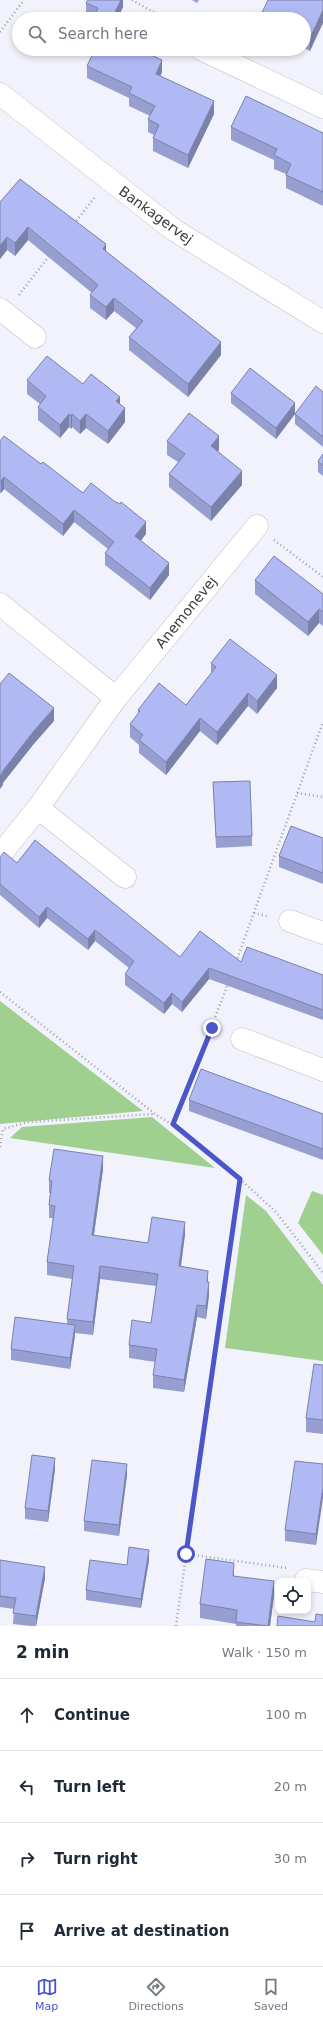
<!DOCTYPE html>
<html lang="en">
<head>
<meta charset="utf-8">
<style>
	:root { --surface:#fff; --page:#f6f6f7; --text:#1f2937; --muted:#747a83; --line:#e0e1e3; --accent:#4b56cb }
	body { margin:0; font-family:"DejaVu Sans",sans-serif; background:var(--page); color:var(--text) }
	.controls { position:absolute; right:12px; bottom:12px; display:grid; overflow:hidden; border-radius:8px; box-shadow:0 2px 6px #0003 }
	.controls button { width:36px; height:36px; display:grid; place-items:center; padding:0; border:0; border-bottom:1px solid var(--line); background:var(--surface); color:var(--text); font:20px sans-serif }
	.stop { position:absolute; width:12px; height:12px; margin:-9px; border:3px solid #4b56cb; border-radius:50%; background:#fff }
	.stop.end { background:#4b56cb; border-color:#fff; box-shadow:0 1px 4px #0008 }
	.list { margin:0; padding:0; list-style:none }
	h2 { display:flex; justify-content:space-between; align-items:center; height:52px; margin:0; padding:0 16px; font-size:17px }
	h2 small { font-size:13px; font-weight:400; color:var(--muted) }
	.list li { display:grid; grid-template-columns:26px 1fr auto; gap:12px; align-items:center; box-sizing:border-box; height:72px; padding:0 16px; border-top:1px solid var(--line) }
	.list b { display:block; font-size:15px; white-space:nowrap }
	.list em { font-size:13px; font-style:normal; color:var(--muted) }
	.icon { flex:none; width:22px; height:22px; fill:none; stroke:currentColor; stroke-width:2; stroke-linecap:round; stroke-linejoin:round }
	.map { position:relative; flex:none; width:323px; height:1626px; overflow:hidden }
	.search { position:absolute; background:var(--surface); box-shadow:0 2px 6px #0003; left:12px; right:12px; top:12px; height:44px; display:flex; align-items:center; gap:10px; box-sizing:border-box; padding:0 14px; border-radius:22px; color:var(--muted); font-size:15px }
	.sheet { height:340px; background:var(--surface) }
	nav { display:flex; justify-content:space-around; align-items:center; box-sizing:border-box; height:56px; border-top:1px solid var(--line); background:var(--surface); font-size:11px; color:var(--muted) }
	nav a { display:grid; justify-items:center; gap:2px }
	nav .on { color:var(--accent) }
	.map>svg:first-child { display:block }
	.green { fill:#9fd08f }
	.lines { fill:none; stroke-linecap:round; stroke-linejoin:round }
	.street-casing { stroke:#bfc1ca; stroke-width:23 }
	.secondary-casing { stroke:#bfc1ca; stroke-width:23 }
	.path { stroke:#a2a3a9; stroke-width:2.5; stroke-dasharray:1 3; stroke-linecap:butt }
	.street { stroke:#fff; stroke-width:22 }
	.secondary { stroke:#fff; stroke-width:22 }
	.wall { fill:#979fd1 }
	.shaded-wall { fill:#7b82aa }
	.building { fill:#b0b9f3; stroke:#7b82aa }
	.route { stroke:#4b56cb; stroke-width:5 }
	.labels { text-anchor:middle; stroke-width:3.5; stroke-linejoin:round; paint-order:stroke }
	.street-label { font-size:14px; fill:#3b3c40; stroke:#fff }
</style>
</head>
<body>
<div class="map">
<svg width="323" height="1626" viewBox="0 0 323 1626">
	<rect width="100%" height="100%" fill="#f1f2fb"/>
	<g class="green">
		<path d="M0,1001L143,1111L0,1124Z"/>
		<path d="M152,1117L215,1168L10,1138L22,1127Z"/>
		<path d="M312,1191L323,1195V1255L298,1223Z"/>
		<path d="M246,1195L266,1211L323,1285V1361L225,1348Z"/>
	</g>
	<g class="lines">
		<g class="street-casing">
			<g id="street">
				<path d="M201,49L323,107"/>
				<path d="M0,309L35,337"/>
				<path d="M0,604L116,698"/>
				<path d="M38,808L125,877"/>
				<path d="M4,850L38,808L116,698L257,526"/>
				<path d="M290,921L323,933"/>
				<path d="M242,1039L323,1070"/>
				<path d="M306,1580L323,1582"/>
			</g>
		</g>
		<g class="secondary-casing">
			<path id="secondary" d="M0,94L174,230L323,322"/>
		</g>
		<g class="path">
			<path d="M132,0L166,19"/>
			<path d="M0,32L24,0"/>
			<path d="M74,224L95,197"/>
			<path d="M19,295L49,256"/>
			<path d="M274,540L323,577"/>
			<path d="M297,793L323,797"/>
			<path d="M254,913L267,916"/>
			<path d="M236,962L323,722"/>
			<path d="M0,992L155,1114L173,1125L240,1179L276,1212L323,1273"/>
			<path d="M212,1028L221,1031"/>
			<path d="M173,1125L228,984"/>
			<path d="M0,1147L3,1129L28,1122L154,1114"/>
			<path d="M186,1554L287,1568"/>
			<path d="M176,1626L240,1179"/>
		</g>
		<use href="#street" class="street"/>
		<use href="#secondary" class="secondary"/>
	</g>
	<g class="wall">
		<path d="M123,0V7L93,18L86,15V3Z"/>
		<path d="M192,0H199L197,3Z"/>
		<path d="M323,0L310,51L304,48V19Z"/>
		<path d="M87,66L162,72L160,76L214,114L188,168L153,151V138L154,135L148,132V119L150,116L129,106V98L87,78Z"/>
		<path d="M231,127L323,133V206L286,188V174L274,169V160L231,140Z"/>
		<path d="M0,202L106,251L221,355L188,397L129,350V337L136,328L114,311L106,320L90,308V295L92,293L28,240L15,256L7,250L0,259Z"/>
		<path d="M27,380L83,384L120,404L125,422L108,444L86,428L80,434L72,427L71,429L69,427L60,438L38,420V407L40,404L27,394Z"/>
		<path d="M323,392V447L295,424V414L276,439L231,403V393L295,414Z"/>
		<path d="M0,441L41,464L83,493L146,534L140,541L169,575L150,600L105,565V553L108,549L74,522L63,536L4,489L1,493H0Z"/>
		<path d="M167,441L219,450L218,451L242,485L211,521L169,487V474L178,462L167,455Z"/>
		<path d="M323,454V476L318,472V461Z"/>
		<path d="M255,580L323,594V626L319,623L308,636L255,594Z"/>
		<path d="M211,663L277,688L257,714L248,706L217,745L200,731L166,775L139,753V745L130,737V724L138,714V710L186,705L211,674Z"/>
		<path d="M213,782L252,836V846L216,848Z"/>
		<path d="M323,838V884L279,867V856Z"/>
		<path d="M0,857L17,863L180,957L241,962L323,975V1020L209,979L182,1012L172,1004L164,1014L125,985V974L129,968L95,941L88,950L47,918L39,928L0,895Z"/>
		<path d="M189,1100L323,1114V1160L189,1111Z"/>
		<path d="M103,1169L94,1235L148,1243L185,1234L181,1267L208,1282L209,1295L206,1319L197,1317L184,1392L153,1388V1375L155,1362L129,1358V1345L151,1323L156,1286L100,1279L93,1335L75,1333L70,1369L11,1360V1349L67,1324V1319L72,1279L47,1275V1262L53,1218H49V1205L50,1193H49V1180Z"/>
		<path d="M323,1365V1434L306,1432V1418Z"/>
		<path d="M323,1464L316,1545L285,1541V1530Z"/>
		<path d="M55,1469L48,1522L25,1519V1508Z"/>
		<path d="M127,1475L119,1536L84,1531V1521Z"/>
		<path d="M0,1560L45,1578L36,1626H31L13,1624L14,1609L0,1607Z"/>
		<path d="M149,1560L141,1608L86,1600V1590L127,1565Z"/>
		<path d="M234,1576L274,1595L270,1626H236V1624L200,1618V1604Z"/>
	</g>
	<g class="shaded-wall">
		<path d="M121,0H123V7L118,19L115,12Z"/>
		<path d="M323,10V23L310,51V38Z"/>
		<path d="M162,60V72L156,86V74Z"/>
		<path d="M214,101V114L188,168V155Z"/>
		<path d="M28,227V240L15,256V243Z"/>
		<path d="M7,237V250L0,259V246Z"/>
		<path d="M106,244V257L103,249Z"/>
		<path d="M114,298V311L106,320V307Z"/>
		<path d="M221,342V355L188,397V384Z"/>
		<path d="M120,397V410L116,401Z"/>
		<path d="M295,403V414L276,439V428Z"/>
		<path d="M125,408V422L108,444V431Z"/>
		<path d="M69,414V427L60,438V425Z"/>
		<path d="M72,414V427L71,429V416Z"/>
		<path d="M86,414V428L80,434V421Z"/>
		<path d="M219,436V450L211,460V446Z"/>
		<path d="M242,471V485L211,521V507Z"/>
		<path d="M4,477V489L1,493V481Z"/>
		<path d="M74,510V522L63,536V524Z"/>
		<path d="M146,522V534L135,548V536Z"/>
		<path d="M169,563V575L150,600V588Z"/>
		<path d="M319,609V623L308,636V622Z"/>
		<path d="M277,675V688L257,714V701Z"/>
		<path d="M248,693V706L217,745V732Z"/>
		<path d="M54,708V721L33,745L3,783V785L0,789V776L2,772L33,732Z"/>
		<path d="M200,718V731L166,775V762Z"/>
		<path d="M47,907V918L39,928V917Z"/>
		<path d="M95,930V941L88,950V939Z"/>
		<path d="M209,968V979L182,1012V1002Z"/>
		<path d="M172,993V1004L164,1014V1003Z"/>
		<path d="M103,1156V1169L92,1248V1235Z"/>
		<path d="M185,1222V1234L179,1279V1266Z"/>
		<path d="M100,1266V1279L93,1335V1322Z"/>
		<path d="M208,1271V1283L207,1282Z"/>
		<path d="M209,1282V1295L206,1319V1306Z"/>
		<path d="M197,1305V1317L184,1392V1380Z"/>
		<path d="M75,1325V1336L70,1369V1358Z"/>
		<path d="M55,1458V1469L48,1522V1511Z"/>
		<path d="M127,1464V1475L119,1536V1525Z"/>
		<path d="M323,1487V1498L316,1545V1534Z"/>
		<path d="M149,1550V1560L141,1608V1599Z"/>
		<path d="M234,1563V1577L233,1576Z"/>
		<path d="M45,1567V1578L36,1626V1616Z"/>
		<path d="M274,1581V1595L270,1626H268Z"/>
	</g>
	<g class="building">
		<path d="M88,0H121L115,12L129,19H93L98,8L86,3Z"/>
		<path d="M268,0H323V10L310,38L304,35V19H259Z"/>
		<path d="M95,49H138L162,60L156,74L214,101L188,155L153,138L159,125L148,119L155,106L129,93L132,87L87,66Z"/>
		<path d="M246,96L323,133V192L286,175L291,164L274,155L277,149L231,127Z"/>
		<path d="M20,179L106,244L103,249L221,342L188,384L129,337L143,321L114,298L106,307L90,295L98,285L28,227L15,243L7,237L0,246V202Z"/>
		<path d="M47,356L83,384L91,374L120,397L116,401L125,408L108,431L86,414L80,421L72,414L71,416L69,414L60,425L38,407L46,396L27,380Z"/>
		<path d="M250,368L295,403L276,428L231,393Z"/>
		<path d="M316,386L323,392V437L295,414Z"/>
		<path d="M189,413L219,436L211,446L242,471L211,507L169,474L185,454L167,441Z"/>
		<path d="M4,436L41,464L43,462L83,493L91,483L114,501L120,504L121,502L146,522L135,536L169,563L150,588L105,553L114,542L74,510L63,524L4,477L1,481H0V441Z"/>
		<path d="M323,454V466L318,461Z"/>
		<path d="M274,556L323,594V612L319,609L308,622L255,580Z"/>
		<path d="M230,639L277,675L257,701L248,693L217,732L200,718L166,762L139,740L143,735L130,724L140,711L138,710L159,683L186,705L216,667L211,663Z"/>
		<path d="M9,673L54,708L33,732L2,772H3L0,776V684Z"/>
		<path d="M250,781L252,836L216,837L213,782Z"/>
		<path d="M291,826L323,838V873L279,856Z"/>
		<path d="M35,840L180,957L200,931L241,962L247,947L323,975V1010L209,968L182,1002L172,993L164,1003L125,974L134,961L95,930L88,939L47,907L39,917L0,884V857L4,852L17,863Z"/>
		<path d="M201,1069L323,1114V1149L189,1100Z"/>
		<path d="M54,1149L103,1156L92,1235L148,1243L152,1217L185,1222L179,1266L208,1271L207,1282H209L206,1306L197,1305L184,1380L153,1375L157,1349L129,1345L132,1320L151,1323L158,1274L100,1266L93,1322L67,1319L74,1266L47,1262L55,1206L49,1205L52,1181L49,1180Z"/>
		<path d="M15,1317L75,1325L70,1358L11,1349Z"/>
		<path d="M314,1364L323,1365V1420L306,1418Z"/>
		<path d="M32,1455L55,1458L48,1511L25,1508Z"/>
		<path d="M92,1460L127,1464L119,1525L84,1521Z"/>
		<path d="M295,1461L323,1464V1487L316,1534L285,1530Z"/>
		<path d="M129,1547L149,1550L141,1599L86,1590L90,1560L127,1565Z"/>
		<path d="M206,1559L234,1563L233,1576L274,1581L268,1626L236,1622L237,1610L200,1604Z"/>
		<path d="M0,1560L45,1567L36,1616L13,1613L16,1598L0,1596Z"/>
		<path d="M316,1614L323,1615V1626H277L278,1616L315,1622Z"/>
	</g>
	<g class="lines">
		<path class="route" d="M186,1554L240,1179L173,1124L212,1028"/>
	</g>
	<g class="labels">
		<g class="street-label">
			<text transform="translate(156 215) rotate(36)" y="5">Bankagervej</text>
			<text transform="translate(186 612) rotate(-51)" y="5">Anemonevej</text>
		</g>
	</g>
</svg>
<div class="controls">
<button><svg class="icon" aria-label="locate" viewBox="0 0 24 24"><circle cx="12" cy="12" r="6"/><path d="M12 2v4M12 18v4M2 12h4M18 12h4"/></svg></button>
</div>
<div class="stop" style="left:186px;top:1554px"></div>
<div class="stop end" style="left:212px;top:1028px"></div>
<div class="search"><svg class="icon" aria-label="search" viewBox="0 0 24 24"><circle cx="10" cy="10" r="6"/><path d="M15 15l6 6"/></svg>Search here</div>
</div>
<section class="sheet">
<h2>2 min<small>Walk · 150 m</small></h2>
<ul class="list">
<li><svg class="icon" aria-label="ahead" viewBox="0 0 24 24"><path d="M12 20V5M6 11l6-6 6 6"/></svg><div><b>Continue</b></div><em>100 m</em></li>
<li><svg class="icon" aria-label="left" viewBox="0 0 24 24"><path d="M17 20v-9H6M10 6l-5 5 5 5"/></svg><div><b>Turn left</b></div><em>20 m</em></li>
<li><svg class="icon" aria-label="right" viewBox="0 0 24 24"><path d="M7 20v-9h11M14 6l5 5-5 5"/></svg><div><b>Turn right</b></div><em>30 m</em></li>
<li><svg class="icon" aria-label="arrive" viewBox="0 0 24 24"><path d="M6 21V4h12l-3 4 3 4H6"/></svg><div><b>Arrive at destination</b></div></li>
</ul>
</section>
<nav>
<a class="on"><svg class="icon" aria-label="map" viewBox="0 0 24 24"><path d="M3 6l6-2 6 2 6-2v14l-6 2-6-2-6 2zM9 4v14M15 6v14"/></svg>Map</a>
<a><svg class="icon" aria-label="directions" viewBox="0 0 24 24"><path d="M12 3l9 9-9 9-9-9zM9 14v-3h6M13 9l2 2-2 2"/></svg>Directions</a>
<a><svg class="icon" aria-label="saved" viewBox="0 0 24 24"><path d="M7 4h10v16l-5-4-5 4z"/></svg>Saved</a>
</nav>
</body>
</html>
